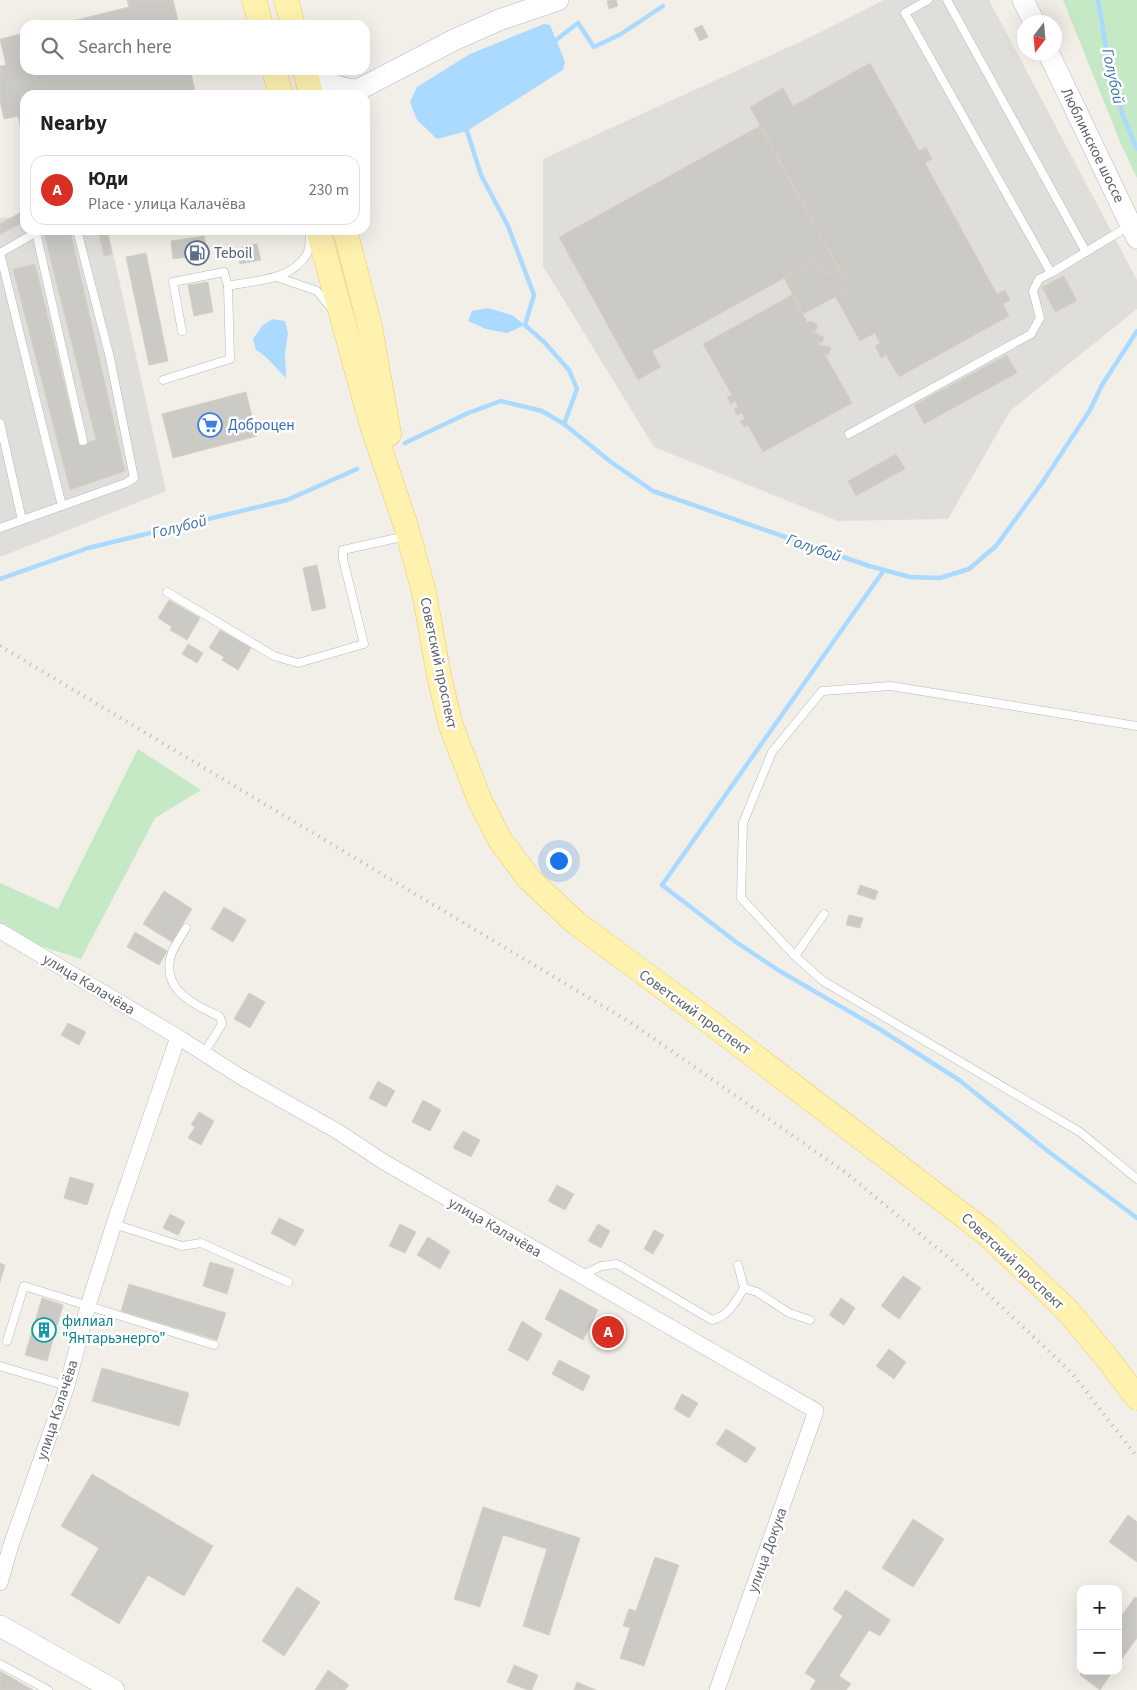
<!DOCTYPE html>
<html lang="en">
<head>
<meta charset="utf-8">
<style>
	:root { --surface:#fff; --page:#f6f6f6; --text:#202124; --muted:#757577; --line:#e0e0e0; --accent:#d93025 }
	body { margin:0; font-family:"Source Sans 3",sans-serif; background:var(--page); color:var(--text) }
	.controls { position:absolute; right:15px; bottom:15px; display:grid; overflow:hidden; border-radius:10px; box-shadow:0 5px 20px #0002 }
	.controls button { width:45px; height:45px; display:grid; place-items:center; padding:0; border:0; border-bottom:1px solid var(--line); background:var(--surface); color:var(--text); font:25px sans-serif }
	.compass { position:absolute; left:1017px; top:15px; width:45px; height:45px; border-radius:50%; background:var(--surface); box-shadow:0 5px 20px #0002; rotate:196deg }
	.you { position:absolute; left:558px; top:860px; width:18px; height:18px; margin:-12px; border:4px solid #fff; border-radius:50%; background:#1a73e8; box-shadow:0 0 0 8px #1a73e833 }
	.badge { display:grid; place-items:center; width:32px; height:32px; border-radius:50%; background:var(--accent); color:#fff; font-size:16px; font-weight:700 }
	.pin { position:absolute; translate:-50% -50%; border:2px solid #fff; box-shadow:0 1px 5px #0006 }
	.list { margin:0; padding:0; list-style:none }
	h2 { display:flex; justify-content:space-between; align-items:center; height:65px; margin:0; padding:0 20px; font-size:21px }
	h2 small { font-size:16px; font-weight:400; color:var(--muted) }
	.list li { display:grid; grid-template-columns:32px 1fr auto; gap:15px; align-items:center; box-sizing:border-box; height:70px; margin:0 10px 10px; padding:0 10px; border:1px solid var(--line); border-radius:15px }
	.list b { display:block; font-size:19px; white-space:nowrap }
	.list p { margin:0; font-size:16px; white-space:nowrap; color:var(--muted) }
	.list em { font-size:16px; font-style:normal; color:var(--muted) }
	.icon { flex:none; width:28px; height:28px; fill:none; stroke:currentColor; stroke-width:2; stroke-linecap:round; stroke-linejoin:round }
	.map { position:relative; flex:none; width:1137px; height:1690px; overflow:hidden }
	.search { position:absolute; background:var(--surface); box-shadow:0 5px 20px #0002; left:20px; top:20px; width:350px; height:55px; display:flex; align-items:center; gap:12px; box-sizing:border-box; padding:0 18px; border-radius:15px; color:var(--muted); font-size:19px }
	.panel { position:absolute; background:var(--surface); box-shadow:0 5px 20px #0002; left:20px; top:90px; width:350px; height:145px; border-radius:15px }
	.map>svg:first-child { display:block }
	.industrial { fill:#e0deda }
	.green { fill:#c5e8c5 }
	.water { fill:#aadaff }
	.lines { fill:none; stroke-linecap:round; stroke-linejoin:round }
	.stream { stroke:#aadaff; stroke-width:4.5 }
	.building { fill:#cccac5; stroke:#d6d1c6 }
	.lane-casing { stroke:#b5b8bc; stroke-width:9 }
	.street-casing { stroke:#b5b8bc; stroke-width:16 }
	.secondary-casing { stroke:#b6babf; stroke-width:22 }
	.primary-casing { stroke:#f2c960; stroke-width:25 }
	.lane { stroke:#fff; stroke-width:8 }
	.street { stroke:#fff; stroke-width:15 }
	.secondary { stroke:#fff; stroke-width:21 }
	.primary { stroke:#fff2af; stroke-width:24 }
	.rail { stroke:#b6b7b8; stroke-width:4; stroke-dasharray:1 6; stroke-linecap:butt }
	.labels { text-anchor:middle; stroke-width:5; stroke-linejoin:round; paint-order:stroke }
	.street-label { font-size:15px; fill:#5f6368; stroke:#fff }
	.service-label { font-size:15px; fill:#4e5e75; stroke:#fff; text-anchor:start }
	.shop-label { font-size:15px; fill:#366cbe; stroke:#fff; text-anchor:start }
	.culture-label { font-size:15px; fill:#0d838f; stroke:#fff; text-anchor:start }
	.water-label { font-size:16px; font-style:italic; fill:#4174aa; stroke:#fff }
</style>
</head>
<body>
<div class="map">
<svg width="1137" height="1690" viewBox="0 0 1137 1690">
	<rect width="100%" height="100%" fill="#f1efe8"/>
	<g class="industrial">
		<path d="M884,0H989L1137,280V309L1010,411L948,519L838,521L654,447L543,266V159L815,35Z"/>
		<path d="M25,216V230H108L166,491L0,557V218Z"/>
	</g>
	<g class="green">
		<path d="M1063,0H1137V178L1121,144Z"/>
		<path d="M138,749L201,790L155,818L81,959L0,933V883L58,909Z"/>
	</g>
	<g class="water">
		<path d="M544,24L550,25L565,62L563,70L467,131L437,139L417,120L410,102L417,87L470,54Z"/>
		<path d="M488,308L512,315L525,325L507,333L486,329L468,321L472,311Z"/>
		<path d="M272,319L285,321L288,333L285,353L286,378C276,368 268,357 256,350L253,339L262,326Z"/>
	</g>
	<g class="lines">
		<g class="stream">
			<path d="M1098,0L1107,54L1122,113L1137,149"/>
			<path d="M556,40L578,23L594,47L621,34L663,6"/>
			<path d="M467,131L481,175L508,226L534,295L525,325L545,343L569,370L577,389L564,424"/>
			<path d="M405,443L468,413L501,401L542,411L564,424L611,462L653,491L869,566L910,577L940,578L969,569L996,546L1042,483L1090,410L1102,385L1137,331"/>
			<path d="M884,570L662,885L736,942L778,970L881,1030L959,1080L1049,1152L1137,1218"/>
			<path d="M0,579L88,548L287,500L357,469"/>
		</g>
	</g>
	<g class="building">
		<path d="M127,0H173L179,25H56L129,7Z"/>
		<path d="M611,0H616L618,6L609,9L607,1Z"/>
		<path d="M702,25L708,37L700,41L694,29Z"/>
		<path d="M25,33V70H190L196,95H25V145L18,116L4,119L0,101V66L6,65L0,39Z"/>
		<path d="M870,63L919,151L926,147L932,159L925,163L997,294L1005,290L1010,300L1003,304L1009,316L899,377L886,355L881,358L875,346L880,343L875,333L860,341L835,296L850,289L750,107L783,88L793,106Z"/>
		<path d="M760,126L839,269L826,276L817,260L652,351L661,367L638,380L559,237Z"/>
		<path d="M25,210V221L0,235V224Z"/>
		<path d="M51,230H70L125,471L70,490L13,269L35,264L79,445L96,440L44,233Z"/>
		<path d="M98,230H107L112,254L104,256Z"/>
		<path d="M204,236L207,254L173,259L171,241Z"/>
		<path d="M257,244L261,260L240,264L237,249Z"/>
		<path d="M146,253L168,361L149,365L126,257Z"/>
		<path d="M817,260L826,276L839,269L850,289L803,314L784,278Z"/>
		<path d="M1064,276L1077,301L1055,312L1042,287Z"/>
		<path d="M208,282L213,312L194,316L188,285Z"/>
		<path d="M792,295L807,322L810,321L818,325L815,332L811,329L814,334L816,333L824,337L822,343L818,341L820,346L823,345L831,348L828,355L824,353L852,403L763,452L748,425L744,427L740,421L745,419L742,413L737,415L734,409L738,407L735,401L731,404L727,397L732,395L703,344Z"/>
		<path d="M1007,355L1017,373L924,424L914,405Z"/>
		<path d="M246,392L257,436L173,458L162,414Z"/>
		<path d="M896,454L905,469L856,496L848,481Z"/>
		<path d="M317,565L326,608L312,611L303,568Z"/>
		<path d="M169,600L200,618L187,640L170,630L172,627L158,618Z"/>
		<path d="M220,630L251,648L238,670L222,660L224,657L209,648Z"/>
		<path d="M188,644L203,653L197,663L182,654Z"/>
		<path d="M860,885L878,891L875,900L857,894Z"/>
		<path d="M164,891L192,909L172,942L143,924Z"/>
		<path d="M224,907L246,920L233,942L211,929Z"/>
		<path d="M849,915L863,918L860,928L846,925Z"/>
		<path d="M135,932L167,951L159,965L127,947Z"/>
		<path d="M249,993L265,1002L250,1028L234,1019Z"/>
		<path d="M68,1023L86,1032L79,1045L61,1035Z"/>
		<path d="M378,1081L395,1091L386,1107L369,1098Z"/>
		<path d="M423,1100L441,1110L430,1131L412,1122Z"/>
		<path d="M199,1112L214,1121L201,1145L188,1138L195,1127L191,1125Z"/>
		<path d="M463,1131L480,1140L471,1157L453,1148Z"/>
		<path d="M70,1177L94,1184L87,1205L64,1198Z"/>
		<path d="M557,1185L574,1194L565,1210L548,1201Z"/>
		<path d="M170,1214L185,1222L178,1235L163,1228Z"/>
		<path d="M279,1218L304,1230L295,1246L271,1233Z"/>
		<path d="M400,1224L416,1232L405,1253L389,1246Z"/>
		<path d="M598,1224L610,1231L601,1248L588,1241Z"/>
		<path d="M654,1230L664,1235L653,1254L644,1249Z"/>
		<path d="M428,1237L450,1251L440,1269L417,1255Z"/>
		<path d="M210,1262L234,1269L227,1294L203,1286Z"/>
		<path d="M0,1263L5,1265L0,1283Z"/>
		<path d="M903,1276L921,1288L899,1319L881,1306Z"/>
		<path d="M129,1284L226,1313L217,1340L121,1311Z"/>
		<path d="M560,1289L598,1310L583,1340L545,1319Z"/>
		<path d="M42,1298L63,1305L47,1361L25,1355Z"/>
		<path d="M841,1298L855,1308L844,1325L829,1315Z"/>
		<path d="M608,1320L618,1325L607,1345L598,1339Z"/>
		<path d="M522,1321L542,1334L528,1361L508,1350Z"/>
		<path d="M889,1349L906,1362L894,1379L876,1366Z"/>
		<path d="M559,1360L590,1376L583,1391L552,1374Z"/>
		<path d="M102,1368L189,1393L179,1426L92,1401Z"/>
		<path d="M682,1394L698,1403L689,1418L674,1409Z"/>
		<path d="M726,1429L756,1448L746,1463L716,1444Z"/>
		<path d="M92,1474L213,1546L184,1596L148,1575L119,1624L71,1595L99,1548L61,1526Z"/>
		<path d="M483,1507L580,1538L549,1635L523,1626L547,1549L503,1535L480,1607L454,1599Z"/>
		<path d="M1128,1515L1137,1522V1562L1109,1542Z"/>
		<path d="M913,1519L944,1539L913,1587L882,1568Z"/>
		<path d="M655,1557L679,1565L644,1666L620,1658L630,1628L623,1626L629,1609L636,1611Z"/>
		<path d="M297,1587L320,1602L284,1656L262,1641Z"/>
		<path d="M846,1590L890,1620L880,1636L869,1630L839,1676L851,1684L846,1690H810L816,1680L805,1673L843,1616L833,1609Z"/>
		<path d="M1135,1597L1137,1598V1638L1118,1664V1621Z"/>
		<path d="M514,1665L538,1675L532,1690H528L507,1682Z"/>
		<path d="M328,1670L349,1685L345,1690H315Z"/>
		<path d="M0,1671L33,1690H0Z"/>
		<path d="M1082,1671H1113L1100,1690L1080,1675Z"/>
		<path d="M577,1682L596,1690H574Z"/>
	</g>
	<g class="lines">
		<g class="lane-casing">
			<g id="lane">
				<path d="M928,0L905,13L1051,273L1129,226"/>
				<path d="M947,0L1086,252"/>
				<path d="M36,232L83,441"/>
				<path d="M0,253L62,506"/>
				<path d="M0,253L40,230"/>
				<path d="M277,277L317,291L332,309"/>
				<path d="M182,331L173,282L224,272L228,286C255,280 291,281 307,254C310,249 310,240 310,234"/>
				<path d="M163,380L230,359L228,286"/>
				<path d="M0,423L22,520"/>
				<path d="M849,434L1031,334L1040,318L1033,291L1039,279L1051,273"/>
				<path d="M0,528L126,483L134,478L110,358L77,230"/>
				<path d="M167,592L274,656L298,663L364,644L343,559V550L406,536"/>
				<path d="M1137,726L891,686L822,691L772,752L743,823L741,898L795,956L823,981L1080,1132L1137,1179"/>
				<path d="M186,928C181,936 176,944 172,952C159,990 193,1003 220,1017L222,1024L204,1053"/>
				<path d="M795,956L824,914"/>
				<path d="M114,1224L182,1246L201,1243L288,1282"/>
				<path d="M581,1276L601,1266L617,1264L712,1320C729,1316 735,1302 744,1288L738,1265"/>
				<path d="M744,1288L757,1292L789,1313L810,1320"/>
				<path d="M7,1341L24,1286L214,1345"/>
				<path d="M0,1366L67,1386"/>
				<path d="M0,1664L48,1690"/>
			</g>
		</g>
		<g class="street-casing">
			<g id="street">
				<path d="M0,931L178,1037L241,1077L337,1131L384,1162L816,1411L717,1690"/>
				<path d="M0,1583L11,1545L67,1386L88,1306L114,1224L178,1037"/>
			</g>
		</g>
		<g class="secondary-casing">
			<g id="secondary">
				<path d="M1023,0L1034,22"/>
				<path d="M1048,52L1137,238"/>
				<path d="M310,70C324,82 337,88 355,90"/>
				<path d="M348,95L454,40L499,20L558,0"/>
				<path d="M0,1626L114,1690"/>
			</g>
		</g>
		<g class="primary-casing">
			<g id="primary">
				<path d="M254,0L261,25"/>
				<path d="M286,0L293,25"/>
				<path d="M274,70L281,95"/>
				<path d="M305,70L311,95"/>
				<path d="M318,230L371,422L406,526L424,592L439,676L451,726L480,801L500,840L529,879L576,923L702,1016L986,1233L1066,1309L1107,1358L1137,1398"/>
				<path d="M345,230L370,327L389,434"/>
			</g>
		</g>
		<use href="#lane" class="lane"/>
		<use href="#street" class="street"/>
		<use href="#secondary" class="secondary"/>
		<use href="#primary" class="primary"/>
		<path class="rail" d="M0,646L633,1024L845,1172L955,1263L1072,1373L1137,1457"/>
	</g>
	<defs>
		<g id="fuel-ring" transform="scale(1.25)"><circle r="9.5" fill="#fff" stroke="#5c6f8a" stroke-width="1.5"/><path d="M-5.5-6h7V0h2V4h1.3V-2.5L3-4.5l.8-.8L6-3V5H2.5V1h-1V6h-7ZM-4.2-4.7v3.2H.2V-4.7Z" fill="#5c6f8a"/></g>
		<g id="supermarket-ring" transform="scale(1.25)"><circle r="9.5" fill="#fff" stroke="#3f7fe0" stroke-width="1.5"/><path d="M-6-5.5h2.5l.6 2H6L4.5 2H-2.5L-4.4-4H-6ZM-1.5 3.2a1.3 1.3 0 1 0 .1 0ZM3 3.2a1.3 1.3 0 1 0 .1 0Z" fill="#3f7fe0"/></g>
		<g id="building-ring" transform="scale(1.25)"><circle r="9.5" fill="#fff" stroke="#0f9aa8" stroke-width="1.5"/><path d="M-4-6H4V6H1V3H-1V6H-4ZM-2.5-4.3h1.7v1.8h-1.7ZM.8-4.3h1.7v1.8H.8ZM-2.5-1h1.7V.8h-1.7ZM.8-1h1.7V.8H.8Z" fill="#0f9aa8"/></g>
	</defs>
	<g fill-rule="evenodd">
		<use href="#fuel-ring" x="197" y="253"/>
		<use href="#supermarket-ring" x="210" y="425"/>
		<use href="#building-ring" x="44" y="1330"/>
	</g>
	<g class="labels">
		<g class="street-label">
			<text transform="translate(1093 145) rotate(64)" y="5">Люблинское шоссе</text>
			<text transform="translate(439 663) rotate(78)" y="5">Советский проспект</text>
			<text transform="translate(89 984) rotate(31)" y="5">улица Калачёва</text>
			<text transform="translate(695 1012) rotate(36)" y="5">Советский проспект</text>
			<text transform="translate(495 1227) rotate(30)" y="5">улица Калачёва</text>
			<text transform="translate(1013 1261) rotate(43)" y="5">Советский проспект</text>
			<text transform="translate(57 1410) rotate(-72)" y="5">улица Калачёва</text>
			<text transform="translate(767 1550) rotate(-70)" y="5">улица Докука</text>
		</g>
		<g class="service-label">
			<text x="214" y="258">Teboil</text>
		</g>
		<g class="shop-label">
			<text x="228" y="430">Доброцен</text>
		</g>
		<g class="culture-label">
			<text x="62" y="1326">филиал<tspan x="62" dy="17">"Янтарьэнерго"</tspan></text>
		</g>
		<g class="water-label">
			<text transform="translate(1114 76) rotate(78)" y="6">Голубой</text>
			<text transform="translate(179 526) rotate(-14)" y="6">Голубой</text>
			<text transform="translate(814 547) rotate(19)" y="6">Голубой</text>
		</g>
	</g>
</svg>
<div class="controls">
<button>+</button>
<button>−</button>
</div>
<svg class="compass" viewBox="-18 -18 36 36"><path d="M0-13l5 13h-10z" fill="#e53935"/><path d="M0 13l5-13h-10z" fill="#757577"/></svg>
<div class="you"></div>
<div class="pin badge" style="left:608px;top:1332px">A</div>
<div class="search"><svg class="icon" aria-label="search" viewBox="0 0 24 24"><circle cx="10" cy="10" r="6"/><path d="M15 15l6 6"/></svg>Search here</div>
<section class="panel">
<h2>Nearby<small></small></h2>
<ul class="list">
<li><span class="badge">A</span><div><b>Юди</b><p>Place · улица Калачёва</p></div><em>230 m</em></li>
</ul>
</section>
</div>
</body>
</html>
